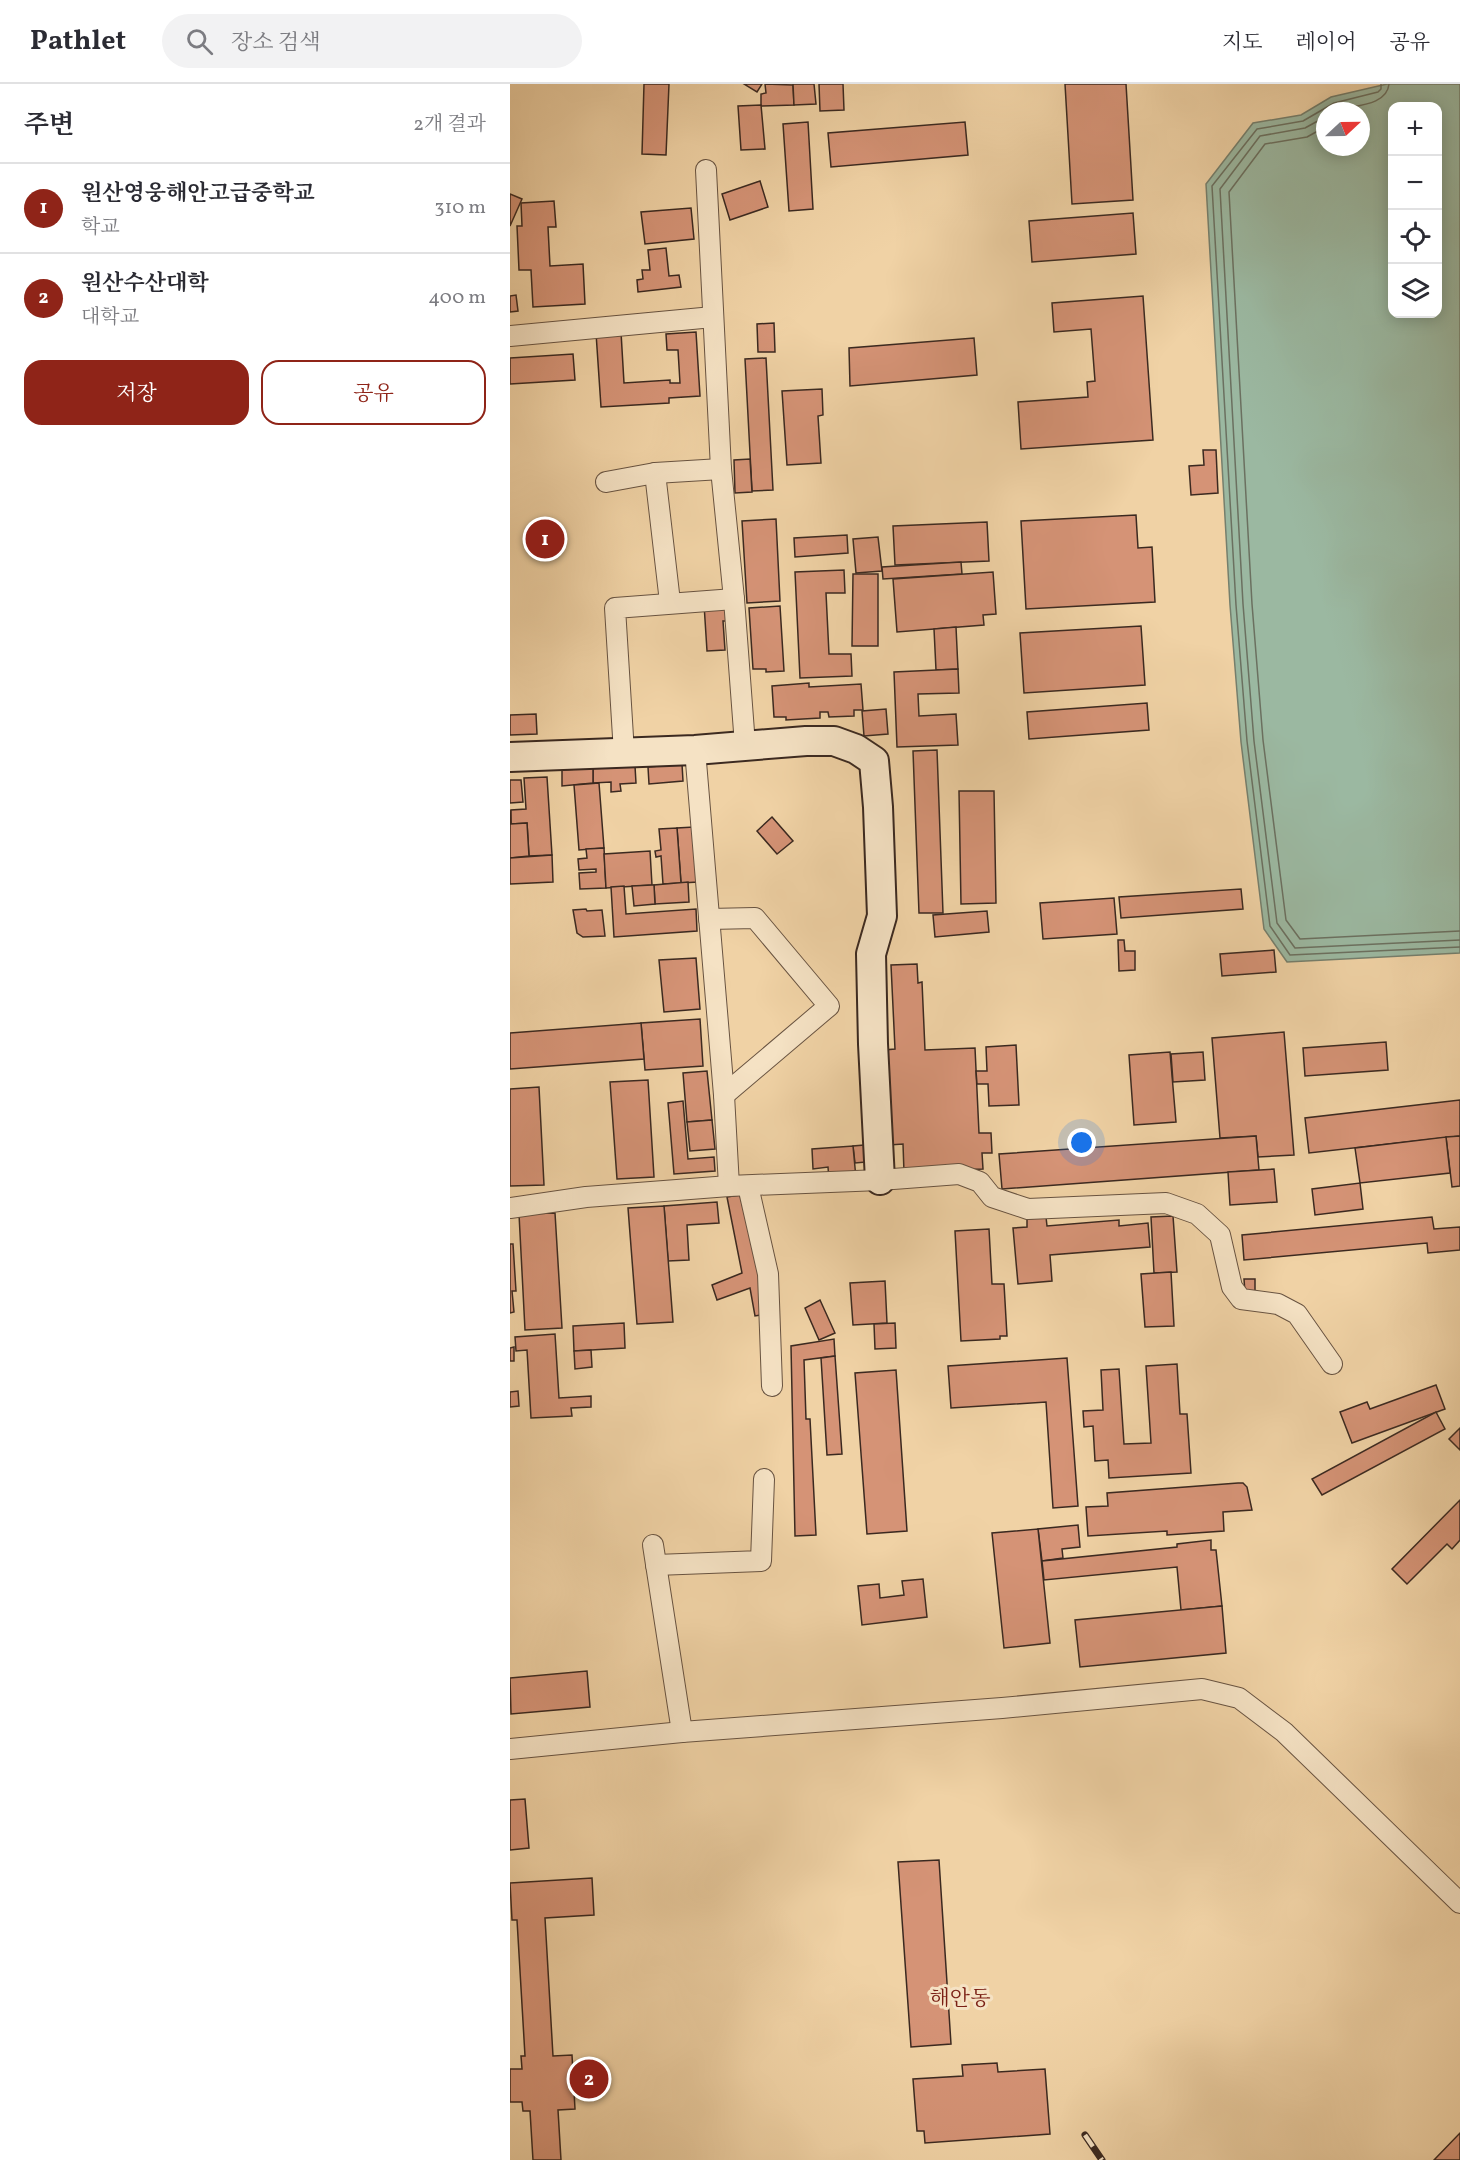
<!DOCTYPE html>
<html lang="ko">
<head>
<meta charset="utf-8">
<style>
	:root { --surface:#fff; --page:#f2f2f3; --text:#2b2b33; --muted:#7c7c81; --line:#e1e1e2; --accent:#8f2418 }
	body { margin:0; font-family:Vollkorn,"Noto Serif KR",serif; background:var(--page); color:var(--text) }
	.controls { position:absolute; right:18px; top:18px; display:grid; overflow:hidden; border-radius:12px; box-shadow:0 3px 15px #0003 }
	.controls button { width:54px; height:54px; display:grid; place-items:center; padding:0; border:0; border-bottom:2px solid var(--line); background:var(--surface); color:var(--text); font:30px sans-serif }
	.compass { position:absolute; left:806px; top:18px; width:54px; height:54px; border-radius:50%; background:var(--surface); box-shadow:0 3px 15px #0003; rotate:68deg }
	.you { position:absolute; left:572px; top:1059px; width:21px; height:21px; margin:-15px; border:4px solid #fff; border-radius:50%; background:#1a73e8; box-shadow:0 0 0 9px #1a73e833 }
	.badge { display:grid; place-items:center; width:39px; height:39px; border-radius:50%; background:var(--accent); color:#fff; font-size:20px; font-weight:700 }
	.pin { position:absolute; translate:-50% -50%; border:3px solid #fff; box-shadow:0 2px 6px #0006 }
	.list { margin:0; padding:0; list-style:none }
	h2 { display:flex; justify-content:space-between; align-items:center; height:78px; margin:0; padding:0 24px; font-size:26px }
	h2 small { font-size:20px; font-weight:400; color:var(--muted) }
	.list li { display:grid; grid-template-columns:39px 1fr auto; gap:18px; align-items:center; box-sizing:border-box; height:90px; padding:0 24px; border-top:2px solid var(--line) }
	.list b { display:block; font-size:22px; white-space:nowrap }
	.list p { margin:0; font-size:20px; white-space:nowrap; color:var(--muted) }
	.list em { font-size:20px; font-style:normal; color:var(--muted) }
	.actions { display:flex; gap:12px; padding:18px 24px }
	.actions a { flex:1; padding:14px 0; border:2px solid var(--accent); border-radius:18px; text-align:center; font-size:21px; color:var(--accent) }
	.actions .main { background:var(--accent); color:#fff }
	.icon { flex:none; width:33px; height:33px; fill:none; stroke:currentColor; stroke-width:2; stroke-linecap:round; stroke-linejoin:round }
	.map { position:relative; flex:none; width:950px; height:2076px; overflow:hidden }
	header { display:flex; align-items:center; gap:36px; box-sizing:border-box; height:84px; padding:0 30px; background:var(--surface); border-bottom:2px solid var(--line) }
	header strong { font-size:28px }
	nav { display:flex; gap:33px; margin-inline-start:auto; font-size:21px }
	.search { width:420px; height:54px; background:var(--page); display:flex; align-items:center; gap:15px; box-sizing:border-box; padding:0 21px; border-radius:33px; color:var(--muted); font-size:22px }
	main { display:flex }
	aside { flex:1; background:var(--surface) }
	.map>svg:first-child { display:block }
	.water { fill:#9bb8a1; stroke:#757f6d; stroke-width:1.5; fill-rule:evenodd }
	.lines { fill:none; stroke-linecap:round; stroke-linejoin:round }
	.shore { stroke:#6b7060; stroke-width:1.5 }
	.building { fill:#d59376; stroke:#3b2920; stroke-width:1.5 }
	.street-casing { stroke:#685341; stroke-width:22 }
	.secondary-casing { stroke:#3b2920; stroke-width:32 }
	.street { stroke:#f5e2c4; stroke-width:20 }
	.secondary { stroke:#f5e2c4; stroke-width:28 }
	.rail-casing { stroke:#3b2920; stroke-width:7 }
	.rail { stroke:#f5e2c4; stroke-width:4.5; stroke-dasharray:14; stroke-linecap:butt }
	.labels { text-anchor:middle; stroke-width:6; stroke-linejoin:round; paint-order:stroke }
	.quarter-label { font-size:21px; fill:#7a1f14; stroke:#f5e2c4 }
</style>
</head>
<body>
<header>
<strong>Pathlet</strong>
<div class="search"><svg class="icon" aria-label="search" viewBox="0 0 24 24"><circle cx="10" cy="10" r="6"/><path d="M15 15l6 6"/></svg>장소 검색</div>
<nav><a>지도</a><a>레이어</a><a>공유</a></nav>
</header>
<main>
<aside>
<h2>주변<small>2개 결과</small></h2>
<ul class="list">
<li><span class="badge">1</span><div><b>원산영웅해안고급중학교</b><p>학교</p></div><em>310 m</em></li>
<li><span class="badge">2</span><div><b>원산수산대학</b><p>대학교</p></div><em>400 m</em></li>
</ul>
<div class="actions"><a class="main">저장</a><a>공유</a></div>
</aside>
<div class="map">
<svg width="950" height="2076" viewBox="0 0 950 2076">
	<rect width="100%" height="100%" fill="#f0d2a5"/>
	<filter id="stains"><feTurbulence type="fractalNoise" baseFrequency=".00333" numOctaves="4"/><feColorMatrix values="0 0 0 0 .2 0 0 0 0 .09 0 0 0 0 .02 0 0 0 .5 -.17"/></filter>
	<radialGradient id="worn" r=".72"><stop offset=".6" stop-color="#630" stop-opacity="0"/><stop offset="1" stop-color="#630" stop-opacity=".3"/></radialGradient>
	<path class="water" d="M877,0H950V869L777,878L754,845L731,658L720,521L696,100L743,39L791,31L821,13ZM882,22H928V230H882ZM815,27H851V63H815Z"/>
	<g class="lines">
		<g class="shore">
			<path d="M871,0V5L868,8L824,19L793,37L747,45L702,102L726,521L737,657L760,842L780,871L950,863"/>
			<path d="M824,27C841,21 877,23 879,0"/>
			<path d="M815,33L795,44L750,52L710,105L733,520L744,657L767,839L785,864L950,856"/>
			<path d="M815,43L797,53L755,60L719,108L742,520L753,656L776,836L790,855L950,847"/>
		</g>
	</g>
	<g class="building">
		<path d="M134,0H159L156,71L132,70Z"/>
		<path d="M234,0H252L247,8Z"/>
		<path d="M255,0L283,1L284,21L251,22V10L256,9Z"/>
		<path d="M283,0H304L306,20L284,21Z"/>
		<path d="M309,0H333L334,26L310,27Z"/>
		<path d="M555,0H616L623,116L562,120Z"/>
		<path d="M251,21L255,65L231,66L228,22Z"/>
		<path d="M298,38L303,125L279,127L273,40Z"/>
		<path d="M455,38L458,71L321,83L318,49Z"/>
		<path d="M250,97L258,123L220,136L212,110Z"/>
		<path d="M0,110L12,115L0,142Z"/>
		<path d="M44,117L46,143H38L40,182L73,180L75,220L23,223L21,186H9L7,142H12L11,119Z"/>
		<path d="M181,124L184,155L135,160L131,128Z"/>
		<path d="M623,129L626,170L522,178L519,137Z"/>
		<path d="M156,164L159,192L169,191L171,203L128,208L127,196L133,195L132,186H140L138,166Z"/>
		<path d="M6,211L8,227L0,228V212Z"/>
		<path d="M633,212L643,356L511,365L508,318L578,313L577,298L585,297L581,245L544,248L542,219Z"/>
		<path d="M264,239L265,268H248L247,240Z"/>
		<path d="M111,248L114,299L160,296V299H170L168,266H157L156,250L186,248L190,312L159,314V319L91,323L86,249Z"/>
		<path d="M464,254L467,291L340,302L339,264Z"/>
		<path d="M63,270L65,296L0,300V274Z"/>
		<path d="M256,274L263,406L242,407L235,275Z"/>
		<path d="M312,305L313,331L308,332L311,379L277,381L272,307Z"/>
		<path d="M693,366H706L708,409L681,411L679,382L694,381Z"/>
		<path d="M240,375L242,408L225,409L224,376Z"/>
		<path d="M626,431L628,464L642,463L645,518L516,525L511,437Z"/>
		<path d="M266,435L270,517L237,519L232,437Z"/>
		<path d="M477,438L479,477L385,481L383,442Z"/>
		<path d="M337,451L338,469L285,473L284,454Z"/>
		<path d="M368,453L372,487L346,489L343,455Z"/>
		<path d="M451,478L452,490L373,495L372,483Z"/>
		<path d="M334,486L335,509H316L319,570H341L342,592L290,594L285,488Z"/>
		<path d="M483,488L486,530L473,531L474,541L387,548L383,495Z"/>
		<path d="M343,490H368V562H342Z"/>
		<path d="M220,518L221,537H213L215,566L197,567L194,520Z"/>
		<path d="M270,522L274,587L256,588V585H243L239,524Z"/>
		<path d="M631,542L635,601L514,609L510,549Z"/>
		<path d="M446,543L448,585L426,586L424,545Z"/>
		<path d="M448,585L449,609L408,610L409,632L446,630L448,661L387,663L384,588Z"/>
		<path d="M299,599V603L351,600L353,626H344V632L319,633L318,628H310V634L276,636V633H264L262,602Z"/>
		<path d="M637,619L639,646L519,655L517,628Z"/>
		<path d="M376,625L378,650L354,652L352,627Z"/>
		<path d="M26,630L27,650L0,651V631Z"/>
		<path d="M427,666L433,829H409L403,667Z"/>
		<path d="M172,680L173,697L139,700L138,683Z"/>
		<path d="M125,682L126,699L110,700L111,707L101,708V698L83,699V684Z"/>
		<path d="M83,684V699L52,702V686Z"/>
		<path d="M37,693L42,771L19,772L17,739L1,740V726L16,725L14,694Z"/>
		<path d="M0,696H11L13,718L0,719Z"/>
		<path d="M89,699L94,764L69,766L64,701Z"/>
		<path d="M449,707H484L486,819L451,820Z"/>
		<path d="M0,726L1,740L17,739L19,772L0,774Z"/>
		<path d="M262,733L283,757L267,770L247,747Z"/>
		<path d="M184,743L188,798L171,799L167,744Z"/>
		<path d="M167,744L171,799L153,800L151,772L146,773L145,767L151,766L149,745Z"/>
		<path d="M94,764L96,804L70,805L69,789L86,788V785L69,786L68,775L77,774L76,765Z"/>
		<path d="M140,767L142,801L96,804L94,770Z"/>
		<path d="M42,771L43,798L0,800V774Z"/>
		<path d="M178,798L179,818L145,820L144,801Z"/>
		<path d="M142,801H144L145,820L124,822L122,802Z"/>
		<path d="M114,802L116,830L186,825L187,847L104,853L101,803Z"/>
		<path d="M731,805L733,825L611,834L609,813Z"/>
		<path d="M604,814L607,850L533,855L530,819Z"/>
		<path d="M76,825L77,827L92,826L95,852L73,853L67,849L63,826Z"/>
		<path d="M477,827L479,848L425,853L423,831Z"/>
		<path d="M608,856H614L615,867H625V886L609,887Z"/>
		<path d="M764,866L766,888L712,892L710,870Z"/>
		<path d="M186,874L190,925L154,928L149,876Z"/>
		<path d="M407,880L408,899L412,898L415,966L465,964L469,1049H481L482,1069H472L473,1085L394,1088L393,1060L379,1061L374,966L385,965L381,881Z"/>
		<path d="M190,935L193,982L135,986L131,939Z"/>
		<path d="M131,939L134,975L0,985V949Z"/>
		<path d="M774,948L784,1071L748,1073L746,1052L710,1054L702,954Z"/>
		<path d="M876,958L878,986L795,992L793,964Z"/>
		<path d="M506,961L509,1021L479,1022L478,1000H467L466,987H477L476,963Z"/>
		<path d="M660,968L666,1038L624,1041L619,971Z"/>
		<path d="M693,968L695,996L663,998L661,970Z"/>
		<path d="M197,987L202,1036L177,1038L173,989Z"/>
		<path d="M138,996L144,1093L107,1095L100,998Z"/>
		<path d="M29,1003L34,1101L0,1102V1005Z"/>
		<path d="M950,1016V1052L799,1069L795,1034Z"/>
		<path d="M173,1017L178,1075L204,1073L205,1087L164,1090L158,1019Z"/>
		<path d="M202,1036L205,1065L180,1067L177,1038Z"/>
		<path d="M746,1052L749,1086L492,1105L489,1070Z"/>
		<path d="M950,1052V1102L942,1103L936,1053Z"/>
		<path d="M936,1053L940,1089L850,1099L845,1064Z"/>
		<path d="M366,1060L367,1077L345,1079L343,1062Z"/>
		<path d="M343,1062L346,1094L319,1096L318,1083L303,1085L302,1065Z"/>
		<path d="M764,1085L767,1118L720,1121L718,1088Z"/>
		<path d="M850,1099L853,1125L805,1131L802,1105Z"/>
		<path d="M230,1111L251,1199L256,1230L245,1232L240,1204L207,1216L202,1201L232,1189L217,1113Z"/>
		<path d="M207,1118L209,1139L177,1141L179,1176L158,1177L154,1122Z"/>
		<path d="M154,1122L163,1238L127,1240L118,1124Z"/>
		<path d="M45,1129L52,1244L15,1246L9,1130Z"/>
		<path d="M663,1132L667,1188L644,1189L641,1133Z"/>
		<path d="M536,1133L537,1142L609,1136V1142L638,1139L640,1163L540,1171L542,1197L508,1200L503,1144L517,1143V1135Z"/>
		<path d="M922,1133L924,1145L950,1143V1166L918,1169L917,1159L734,1176L732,1151Z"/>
		<path d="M479,1145L482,1200H494L497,1252H490V1255L451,1257L445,1147Z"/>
		<path d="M0,1160H3L6,1207H2L4,1228L0,1229Z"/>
		<path d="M661,1188L664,1242L635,1243L631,1190Z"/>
		<path d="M734,1195H745V1209H735Z"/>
		<path d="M375,1197L377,1239L343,1241L340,1199Z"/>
		<path d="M310,1216L325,1249L309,1256L295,1224Z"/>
		<path d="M114,1239L115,1264L64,1267L63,1242Z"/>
		<path d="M385,1239L386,1264L365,1265L364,1240Z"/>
		<path d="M45,1250L49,1314L81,1312V1323L61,1324L62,1332L21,1334L17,1266L6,1267L5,1253Z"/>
		<path d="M324,1255L325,1272L294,1276L296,1335H300L306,1451L285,1452L281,1262Z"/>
		<path d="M4,1263V1277H0V1264Z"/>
		<path d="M81,1266L82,1283L65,1285L64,1267Z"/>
		<path d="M325,1272L332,1370L317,1371L311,1274Z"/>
		<path d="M557,1274L568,1422L543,1424L536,1318L441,1324L438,1282Z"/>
		<path d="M667,1280L670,1330H677L681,1389L599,1394L598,1376L585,1377L583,1342L574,1343L573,1327L593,1326L591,1286L609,1285L614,1360L641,1359L636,1282Z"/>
		<path d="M386,1286L397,1447L357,1450L345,1289Z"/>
		<path d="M926,1301L935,1325L842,1359L830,1328L857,1318L860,1325Z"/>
		<path d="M8,1307L9,1322L0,1323V1308Z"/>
		<path d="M926,1328L935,1345L812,1411L802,1395Z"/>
		<path d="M950,1344V1366L939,1355Z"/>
		<path d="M728,1399H733L737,1403L742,1426L713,1428L714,1447L657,1451V1447L578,1452L576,1423L598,1422L597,1409Z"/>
		<path d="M950,1416V1456L942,1465L937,1460L897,1500L882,1485Z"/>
		<path d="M568,1441L570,1463L552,1465L553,1474L532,1477L528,1445Z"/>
		<path d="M528,1445L540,1559L494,1564L482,1449Z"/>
		<path d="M701,1456V1466H706L712,1522L671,1526L667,1483L534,1496L532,1477L667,1463V1460Z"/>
		<path d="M413,1495L417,1533L352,1541L348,1502L369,1500L370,1514L394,1511L392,1497Z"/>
		<path d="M712,1522L716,1569L570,1583L565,1536Z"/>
		<path d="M77,1587L80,1623L1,1630L0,1594Z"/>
		<path d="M15,1715L19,1764L0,1766V1716Z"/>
		<path d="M429,1776L441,1960L401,1963L388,1778Z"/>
		<path d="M82,1794L84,1831L35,1834L43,1972L62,1971L65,2025L48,2026L51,2076H23L20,2027H13L12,2018H0V1985H12L11,1972H15L7,1836H2L0,1799Z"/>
		<path d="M487,1979L488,1988L535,1985L540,2050L415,2059L414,2047H407L403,1995L453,1992L452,1981Z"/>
		<path d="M950,2049V2076H924Z"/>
	</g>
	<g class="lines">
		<g class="street-casing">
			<g id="street">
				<path d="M196,86L211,385L224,515L235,661"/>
				<path d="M0,252L203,233"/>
				<path d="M145,389L160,518"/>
				<path d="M96,398L145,389L211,385"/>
				<path d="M185,666L214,1011L219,1102"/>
				<path d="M114,669L105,524L224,515"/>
				<path d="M199,835L245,834L319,922L214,1011"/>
				<path d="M238,1102L258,1190L262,1302"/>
				<path d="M0,1124L76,1113L219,1102L370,1096L449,1090L470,1098L482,1113L518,1125L656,1119L687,1130L710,1151L722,1203L731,1215L768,1220L787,1230L822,1280"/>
				<path d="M143,1461L172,1648"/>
				<path d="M146,1481L251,1477L254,1395"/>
				<path d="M0,1665L172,1648L492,1624L692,1605L729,1614L774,1648L950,1819"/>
			</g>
		</g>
		<g class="secondary-casing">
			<path id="secondary" d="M0,673L185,666L296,657H324L346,665L364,677L368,723L372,832L361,870L363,960L370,1096"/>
		</g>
		<use href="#street" class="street"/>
		<use href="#secondary" class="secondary"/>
		<g class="rail-casing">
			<path id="rail" d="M575,2051L592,2076"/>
		</g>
		<use href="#rail" class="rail"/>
	</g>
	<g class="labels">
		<g class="quarter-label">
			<text x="450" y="1921">해안동</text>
		</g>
	</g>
	<rect width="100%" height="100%" filter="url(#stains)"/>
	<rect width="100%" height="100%" fill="url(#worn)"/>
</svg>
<div class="controls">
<button>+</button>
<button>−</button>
<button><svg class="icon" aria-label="locate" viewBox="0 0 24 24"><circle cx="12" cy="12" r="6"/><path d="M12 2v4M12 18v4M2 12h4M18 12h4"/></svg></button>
<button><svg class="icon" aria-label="layers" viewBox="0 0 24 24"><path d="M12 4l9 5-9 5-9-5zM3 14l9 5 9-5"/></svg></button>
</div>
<svg class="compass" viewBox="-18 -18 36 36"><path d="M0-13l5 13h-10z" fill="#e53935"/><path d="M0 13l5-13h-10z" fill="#7c7c81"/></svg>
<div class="you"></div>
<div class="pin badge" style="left:35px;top:455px">1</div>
<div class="pin badge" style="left:79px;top:1995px">2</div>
</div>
</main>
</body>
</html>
